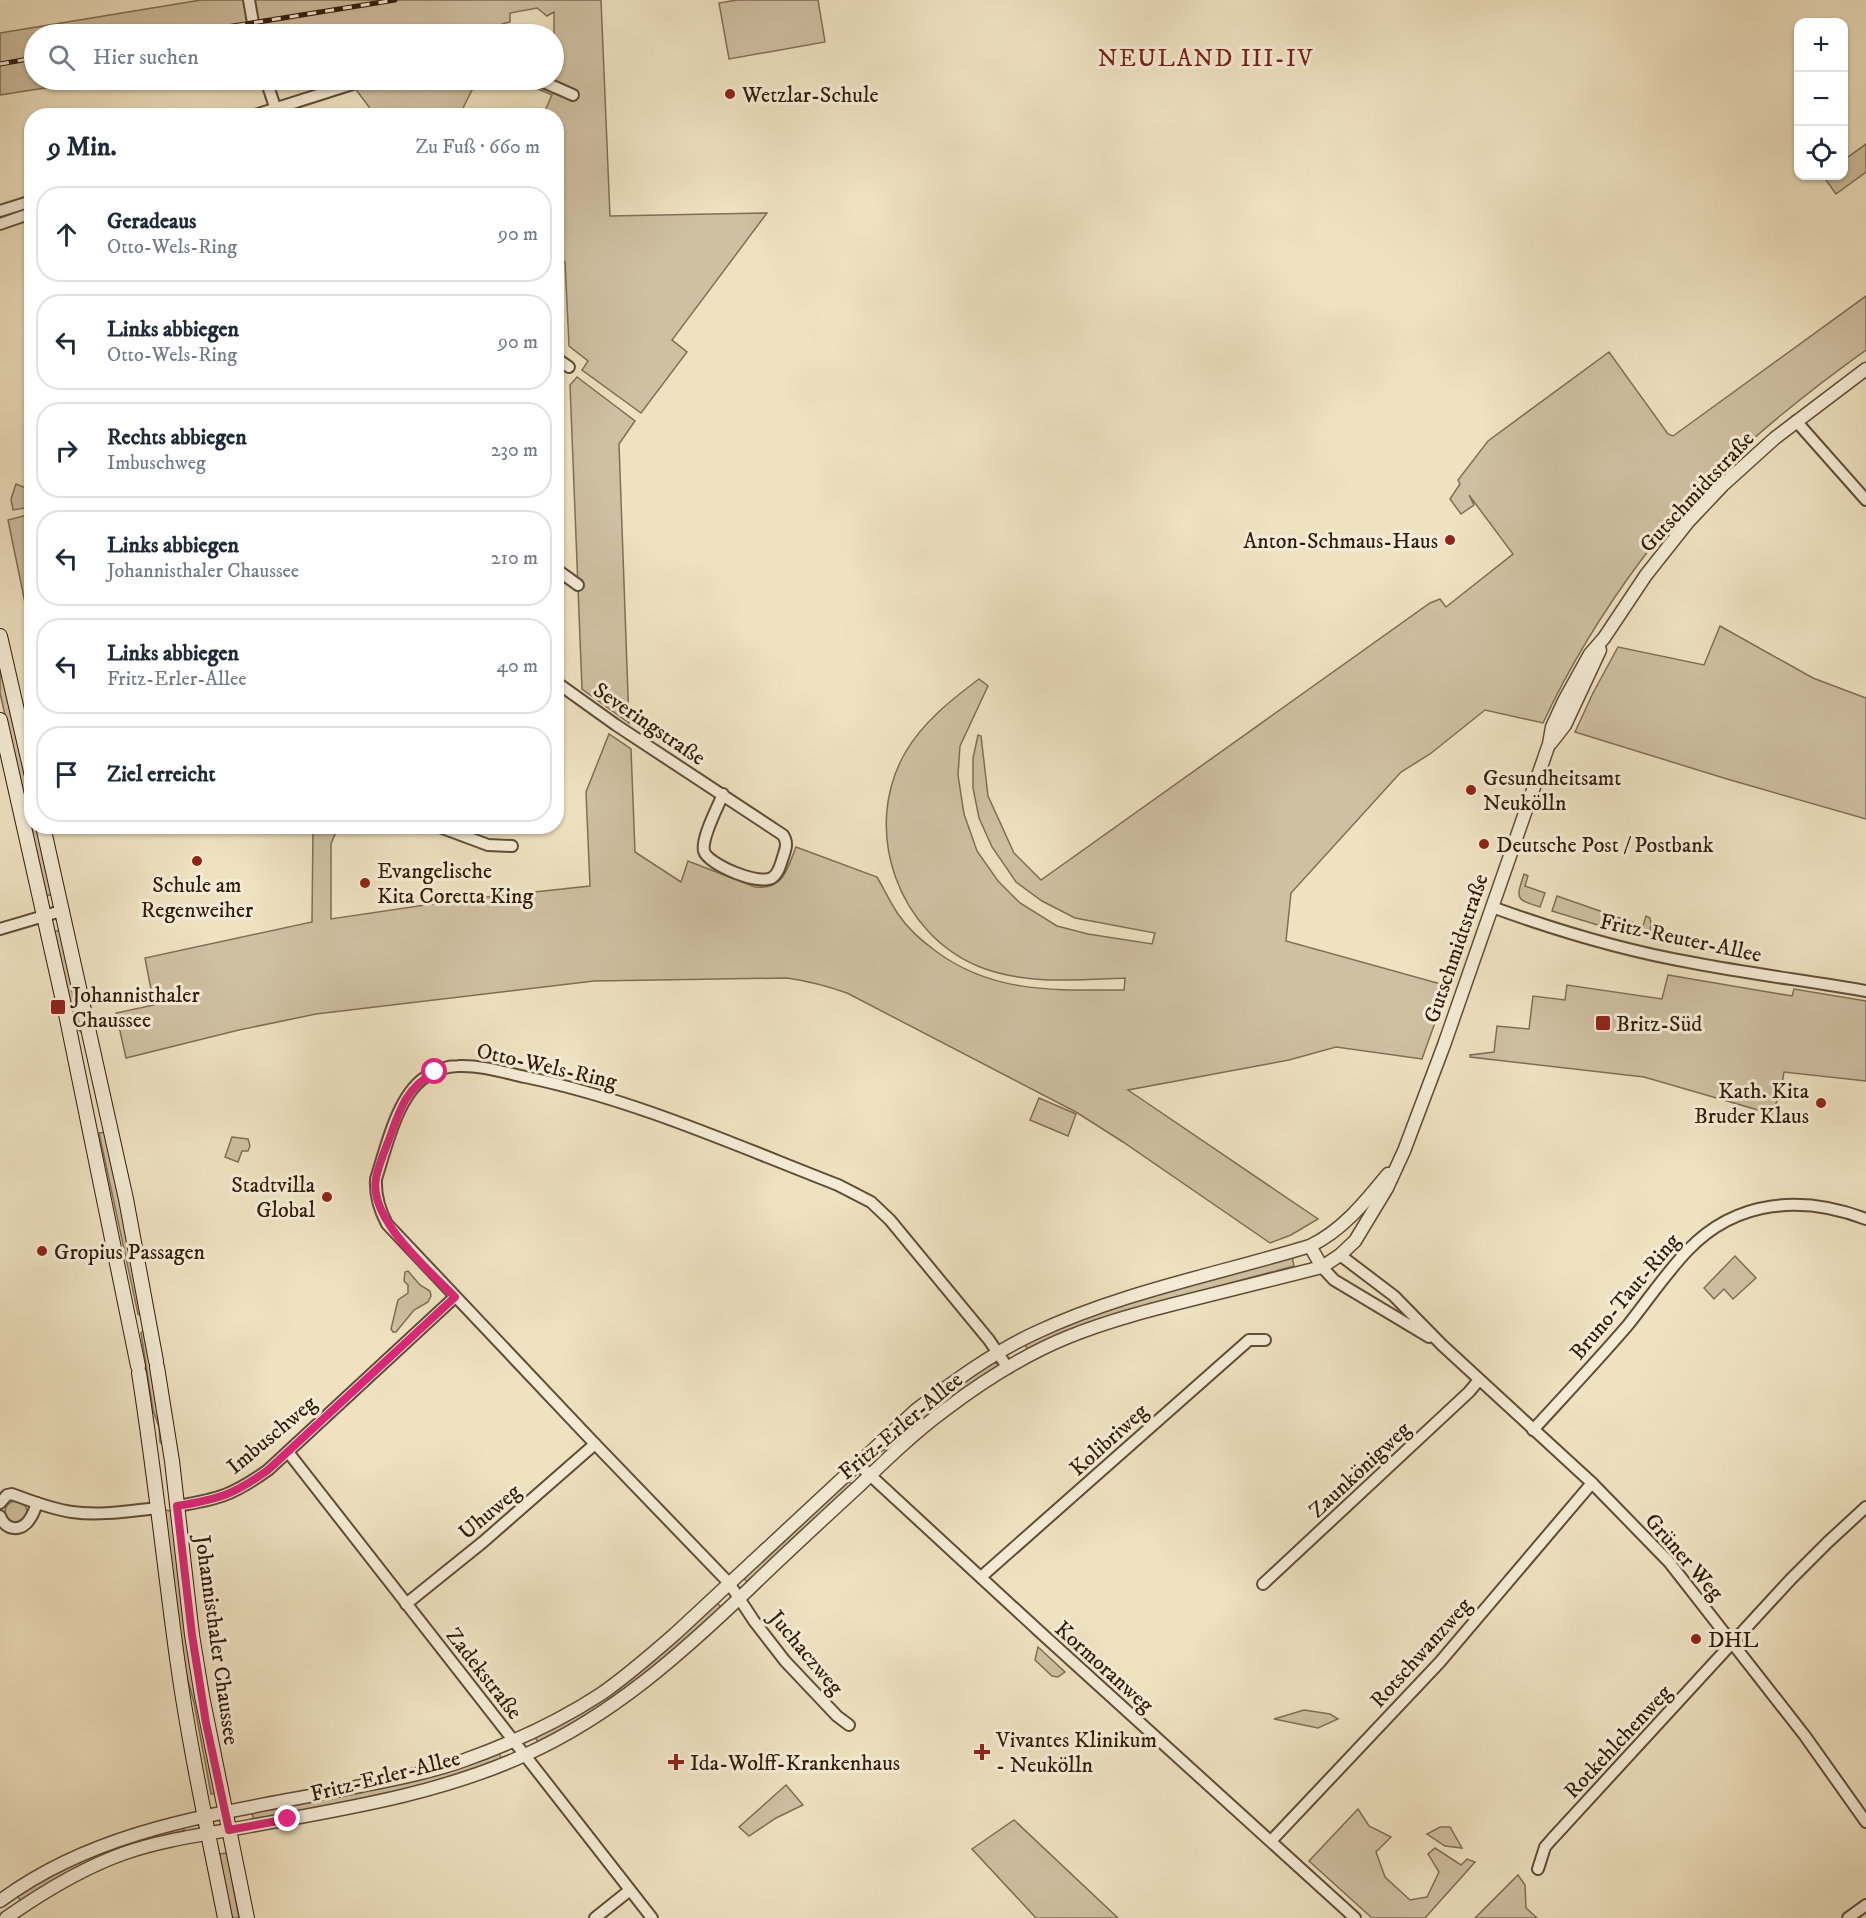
<!DOCTYPE html>
<html lang="de">
<head>
<meta charset="utf-8">
<style>
	:root { --surface:#fff; --page:#f6f6f7; --text:#1f2937; --muted:#747a83; --line:#e0e1e3 }
	body { margin:0; font-family:"IM FELL DW Pica",serif; background:var(--page); color:var(--text) }
	.controls { position:absolute; right:18px; top:18px; display:grid; overflow:hidden; border-radius:12px; box-shadow:0 2px 4px #0004 }
	.controls button { width:54px; height:54px; display:grid; place-items:center; padding:0; border:0; border-bottom:2px solid var(--line); background:var(--surface); color:var(--text); font:30px sans-serif }
	.stop { position:absolute; width:18px; height:18px; margin:-14px; border:4px solid #db2777; border-radius:50%; background:#fff }
	.stop.end { background:#db2777; border-color:#fff; box-shadow:0 2px 6px #0008 }
	.list { margin:0; padding:0; list-style:none }
	h2 { display:flex; justify-content:space-between; align-items:center; height:78px; margin:0; padding:0 24px; font-size:26px }
	h2 small { font-size:20px; font-weight:400; color:var(--muted) }
	.list li { display:grid; grid-template-columns:39px 1fr auto; gap:18px; align-items:center; box-sizing:border-box; height:96px; margin:0 12px 12px; padding:0 12px; border:2px solid var(--line); border-radius:24px }
	.list b { display:block; font-size:22px; white-space:nowrap }
	.list p { margin:0; font-size:20px; white-space:nowrap; color:var(--muted) }
	.list em { font-size:20px; font-style:normal; color:var(--muted) }
	.icon { flex:none; width:33px; height:33px; fill:none; stroke:currentColor; stroke-width:2; stroke-linecap:round; stroke-linejoin:round }
	.map { position:relative; flex:none; width:1866px; height:1918px; overflow:hidden }
	.search { position:absolute; background:var(--surface); box-shadow:0 2px 4px #0004; left:24px; top:24px; width:540px; height:66px; display:flex; align-items:center; gap:15px; box-sizing:border-box; padding:0 21px; border-radius:33px; color:var(--muted); font-size:22px }
	.panel { position:absolute; background:var(--surface); box-shadow:0 2px 4px #0004; left:24px; top:108px; width:540px; height:726px; border-radius:24px }
	.map>svg:first-child { display:block }
	.green { fill:#cfc0a2; stroke:#806e56; stroke-width:1.5 }
	.lines { fill:none; stroke-linecap:round; stroke-linejoin:round }
	.minor-casing { stroke:#604d37; stroke-width:14 }
	.tertiary-casing { stroke:#604d37; stroke-width:15 }
	.secondary-casing { stroke:#311b09; stroke-width:16 }
	.minor { stroke:#f5ecd7; stroke-width:10 }
	.tertiary { stroke:#f5ecd7; stroke-width:12 }
	.secondary { stroke:#f5ecd7; stroke-width:14 }
	.rail-casing { stroke:#311b09; stroke-width:5 }
	.rail { stroke:#f5ecd7; stroke-width:3; stroke-dasharray:9; stroke-linecap:butt }
	.route { stroke:#db2777; stroke-width:8 }
	.poi-dot { fill:#8f2418; stroke:#f5ecd7; stroke-width:2 }
	.labels { text-anchor:middle; stroke-width:6; stroke-linejoin:round; paint-order:stroke }
	.poi-label { font-size:22px; fill:#311b09; stroke:#f5ecd7; text-anchor:start }
	.street-label { font-size:22px; fill:#311b09; stroke:#f5ecd7 }
	.neighbourhood-label { font-size:24px; letter-spacing:1.5px; fill:#7a1f14; stroke:#f5ecd7 }
</style>
</head>
<body>
<div class="map">
<svg width="1866" height="1918" viewBox="0 0 1866 1918">
	<rect width="100%" height="100%" fill="#efe2c1"/>
	<filter id="stains"><feTurbulence type="fractalNoise" baseFrequency=".00333" numOctaves="4"/><feColorMatrix values="0 0 0 0 .2 0 0 0 0 .09 0 0 0 0 .02 0 0 0 .5 -.17"/></filter>
	<radialGradient id="worn" r=".72"><stop offset=".6" stop-color="#630" stop-opacity="0"/><stop offset="1" stop-color="#630" stop-opacity=".3"/></radialGradient>
	<g class="green">
		<path d="M201,0H245L252,34H34V80H96L0,95V33Z"/>
		<path d="M255,0H601L610,216L767,213L672,340L687,352L641,413L582,370L588,361L569,346L565,262L557,255L556,116L543,115L552,95L517,80H554V12L547,16L537,8L510,13V22L502,24L498,34H259Z"/>
		<path d="M737,0H818L825,42L729,59L719,3Z"/>
		<path d="M354,80H477L459,116L375,115L357,91Z"/>
		<path d="M1866,144V172L1836,194L1823,176H1844V160Z"/>
		<path d="M1866,296V350C1796,400 1726,457 1670,522C1660,534 1652,547 1642,559C1604,610 1570,665 1543,723L1485,710L1430,754L1401,772L1291,893L1286,941L1448,986L1422,1059L1336,1047L1289,1060L1128,1090L1318,1219L1291,1235L1270,1243L1123,1142L1076,1112L847,993C827,986 808,981 787,978L594,981L316,1014L239,1030L126,1058L116,1013L154,1005L145,958L312,922L313,827H338L331,844V919L459,900L590,886L586,792L609,734L631,749L635,852L681,882L688,861L755,887C784,890 787,869 796,847L877,877C884,889 890,902 898,914C908,929 923,942 937,952C994,994 1057,990 1124,990L1125,978C1077,980 1026,985 980,967C898,934 861,830 905,753C923,722 951,700 979,679L988,686L960,746L958,775L964,814L977,851L998,881L1020,903L1057,926L1088,934L1152,944L1155,933L1075,918L1042,901L1016,882L992,847L979,818L973,788V758L978,735L981,736L988,796L1014,853L1041,880L1430,603L1440,599L1446,607L1513,554L1469,495L1474,505L1461,514L1450,499L1460,484L1458,480L1488,441L1609,352L1668,434L1673,436Z"/>
		<path d="M577,377L635,421L619,444L629,723L582,689L570,385Z"/>
		<path d="M16,484L31,490V507L13,510L11,499Z"/>
		<path d="M31,514H32L31,632L8,520Z"/>
		<path d="M1720,626L1813,678L1866,698V819L1727,779L1575,732L1593,693L1618,647L1704,665Z"/>
		<path d="M0,657L31,797L32,826L38,827L53,894L46,896L0,693Z"/>
		<path d="M1524,874L1528,876L1525,886L1545,893L1540,907C1515,899 1516,899 1524,874Z"/>
		<path d="M1557,896L1643,926L1646,916L1650,918L1651,924L1649,937L1601,926L1552,911Z"/>
		<path d="M61,930L84,1035L75,1026L53,932Z"/>
		<path d="M1668,975L1792,996L1794,989L1866,1001V1081L1784,1072L1781,1091L1772,1114L1644,1077L1470,1057V1055L1494,1052L1497,1026L1529,1029L1533,996L1565,1000L1567,985L1662,999Z"/>
		<path d="M1039,1098L1076,1114L1068,1136L1030,1120Z"/>
		<path d="M106,1132L145,1309L141,1316L138,1314L99,1133Z"/>
		<path d="M232,1137L248,1139L250,1146L248,1151H242L238,1162L225,1157Z"/>
		<path d="M1292,1256L1294,1266L1126,1311L1108,1317L1028,1351L1025,1344L1071,1322L1115,1306Z"/>
		<path d="M1735,1256L1756,1278L1733,1299L1724,1289L1714,1299L1704,1288Z"/>
		<path d="M408,1271L420,1285L430,1291L431,1296L428,1302L414,1310L396,1332H393L391,1329L398,1300L408,1293V1285L404,1281L405,1272Z"/>
		<path d="M143,1331L145,1333L157,1409L162,1426V1444L160,1442L159,1427L153,1410L141,1333Z"/>
		<path d="M993,1362L998,1364L997,1368L888,1453L882,1448L931,1404Z"/>
		<path d="M847,1480L853,1485L749,1583L743,1578Z"/>
		<circle cx="16" cy="1512" r="11"/>
		<path d="M165,1510L171,1511L173,1513L197,1702L216,1793L211,1794L194,1703L183,1662Z"/>
		<path d="M716,1602L722,1608L671,1654L609,1702L539,1743L534,1736L573,1715Z"/>
		<path d="M1038,1647L1065,1672L1058,1677L1052,1676L1035,1660Z"/>
		<path d="M1304,1710L1330,1714L1338,1719L1318,1728L1274,1719Z"/>
		<path d="M498,1752L502,1759L424,1785L254,1821L252,1813L389,1785Z"/>
		<path d="M786,1785L803,1805L776,1818L749,1836L739,1827Z"/>
		<path d="M1358,1809L1369,1826L1391,1837L1376,1852L1385,1877L1410,1900L1427,1897L1439,1872L1428,1854L1435,1848L1461,1865L1467,1859L1475,1862L1425,1918H1372L1309,1861Z"/>
		<path d="M1014,1820L1118,1918H1036L972,1849Z"/>
		<path d="M184,1827V1831L122,1847L21,1901L16,1895L34,1883L99,1851Z"/>
		<path d="M1440,1827H1450L1462,1848L1445,1846L1427,1834Z"/>
		<path d="M227,1853L239,1918H232L219,1854Z"/>
		<path d="M1518,1875L1525,1885L1526,1908L1537,1918H1475Z"/>
	</g>
	<g class="lines">
		<g class="minor-casing">
			<g id="minor">
				<path d="M249,0L255,34"/>
				<path d="M266,80L278,116"/>
				<path d="M539,80L573,95"/>
				<path d="M252,116L365,80"/>
				<path d="M0,211L32,201"/>
				<path d="M0,224L32,213"/>
				<path d="M556,358L569,367"/>
				<path d="M1796,421L1866,500"/>
				<path d="M556,569L578,585"/>
				<path d="M556,682L616,725L783,835C788,843 786,848 783,857C781,863 779,873 773,877C762,887 708,865 704,851C701,838 718,807 723,794"/>
				<path d="M437,826L488,845L512,846"/>
				<path d="M1492,907C1558,931 1625,951 1694,963C1751,974 1809,981 1866,991"/>
				<path d="M0,929L61,911"/>
				<path d="M1340,1255L1394,1296L1442,1345L1592,1483L1669,1562L1805,1736L1866,1822"/>
				<path d="M1322,1267L1334,1280L1429,1337"/>
				<path d="M1533,1430C1565,1395 1597,1361 1628,1325C1648,1300 1666,1273 1688,1250C1737,1199 1803,1195 1866,1219"/>
				<path d="M288,1452L652,1918"/>
				<path d="M858,1464L1040,1632L1355,1918"/>
				<path d="M0,1503L7,1495L12,1494C31,1501 51,1509 72,1512C100,1516 129,1511 157,1508"/>
				<path d="M177,1506C219,1499 233,1495 268,1470L455,1297"/>
				<path d="M0,1516C6,1532 23,1532 31,1517C34,1513 35,1508 37,1503"/>
				<path d="M981,1577L1249,1340H1265"/>
				<path d="M1263,1584L1469,1392L1479,1380"/>
				<path d="M406,1604L483,1542L595,1444"/>
				<path d="M849,1725L837,1716L785,1661L754,1621L729,1583L595,1444L387,1224C379,1209 375,1196 376,1179C386,1148 397,1097 424,1078C434,1071 446,1066 458,1066C480,1065 503,1072 525,1077C633,1099 735,1145 838,1185L871,1202L890,1220L989,1340L1008,1368"/>
				<path d="M1271,1841L1440,1662L1592,1483"/>
				<path d="M1538,1869L1545,1847L1552,1839L1791,1579L1828,1542L1866,1507"/>
				<path d="M595,1918L630,1890"/>
				<path d="M1848,1918L1866,1905"/>
			</g>
		</g>
		<g class="tertiary-casing">
			<g id="tertiary">
				<path d="M1551,743L1565,725L1600,650"/>
				<path d="M1310,1246L1322,1267"/>
				<path d="M0,1901C106,1822 239,1812 365,1785C397,1779 431,1772 462,1761C510,1744 558,1722 601,1694C627,1676 651,1655 675,1634L916,1410C953,1382 992,1353 1035,1333C1122,1292 1218,1274 1310,1246C1343,1230 1365,1202 1388,1174"/>
				<path d="M6,1918C43,1892 82,1868 125,1853C165,1839 209,1834 250,1826C343,1809 441,1794 527,1754C613,1715 682,1653 750,1588C786,1553 823,1519 860,1485C887,1459 915,1432 945,1410C983,1381 1024,1355 1068,1337C1110,1320 1154,1309 1198,1298C1239,1288 1281,1277 1322,1267L1340,1255L1355,1241L1387,1188L1404,1151L1444,1045L1549,744L1552,727L1564,701L1590,654L1604,638L1646,575L1688,522L1723,485L1775,438L1866,369"/>
			</g>
		</g>
		<g class="secondary-casing">
			<g id="secondary">
				<path d="M0,636L32,776"/>
				<path d="M0,720L66,1014L138,1366"/>
				<path d="M43,826L126,1199L156,1361"/>
				<path d="M157,1367L172,1461L192,1635L202,1696L247,1918"/>
				<path d="M139,1373C154,1467 164,1563 177,1658C189,1745 208,1832 225,1918"/>
			</g>
		</g>
		<use href="#minor" class="minor"/>
		<use href="#tertiary" class="tertiary"/>
		<use href="#secondary" class="secondary"/>
		<g class="rail-casing">
			<g id="rail">
				<path d="M183,34L395,0"/>
				<path d="M0,64L34,58"/>
			</g>
		</g>
		<use href="#rail" class="rail"/>
	</g>
	<g class="lines">
		<path class="route" d="M288,1819L229,1830L206,1723L192,1635L177,1506C219,1499 233,1495 268,1470L455,1297C428,1269 368,1219 376,1178C379,1163 386,1148 391,1134C401,1106 408,1087 435,1072"/>
	</g>
	<g class="poi-dot">
		<circle cx="730" cy="94" r="6"/>
		<circle cx="1450" cy="540" r="6"/>
		<circle cx="1471" cy="790" r="6"/>
		<circle cx="1484" cy="844" r="6"/>
		<circle cx="197" cy="861" r="6"/>
		<circle cx="365" cy="883" r="6"/>
		<rect x="50" y="999" width="16" height="16" rx="3"/>
		<rect x="1595" y="1015" width="16" height="16" rx="3"/>
		<circle cx="1821" cy="1103" r="6"/>
		<circle cx="327" cy="1197" r="6"/>
		<circle cx="42" cy="1251" r="6"/>
		<circle cx="1696" cy="1639" r="6"/>
		<path d="M979 1743h6v6h6v6h-6v6h-6v-6h-6v-6h6z"/>
		<path d="M673 1753h6v6h6v6h-6v6h-6v-6h-6v-6h6z"/>
	</g>
	<g class="labels">
		<g class="poi-label">
			<text x="742" y="102">Wetzlar-Schule</text>
			<text x="1438" y="548" text-anchor="end">Anton-Schmaus-Haus</text>
			<text x="1483" y="785">Gesundheitsamt<tspan x="1483" dy="25">Neukölln</tspan></text>
			<text x="1496" y="852">Deutsche Post / Postbank</text>
			<text x="377" y="878">Evangelische<tspan x="377" dy="25">Kita Coretta King</tspan></text>
			<text x="197" y="892" text-anchor="middle">Schule am<tspan x="197" dy="25">Regenweiher</tspan></text>
			<text x="72" y="1002">Johannisthaler<tspan x="72" dy="25">Chaussee</tspan></text>
			<text x="1616" y="1031">Britz-Süd</text>
			<text x="1809" y="1098" text-anchor="end">Kath. Kita<tspan x="1809" dy="25">Bruder Klaus</tspan></text>
			<text x="315" y="1192" text-anchor="end">Stadtvilla<tspan x="315" dy="25">Global</tspan></text>
			<text x="54" y="1259">Gropius Passagen</text>
			<text x="1708" y="1647">DHL</text>
			<text x="996" y="1747">Vivantes Klinikum<tspan x="996" dy="25">- Neukölln</tspan></text>
			<text x="690" y="1770">Ida-Wolff-Krankenhaus</text>
		</g>
		<g class="street-label">
			<text transform="translate(1696 491) rotate(-47)" y="8">Gutschmidtstraße</text>
			<text transform="translate(650 723) rotate(34)" y="8">Severingstraße</text>
			<text transform="translate(1681 937) rotate(12)" y="8">Fritz-Reuter-Allee</text>
			<text transform="translate(1455 948) rotate(-71)" y="8">Gutschmidtstraße</text>
			<text transform="translate(547 1065) rotate(13)" y="8">Otto-Wels-Ring</text>
			<text transform="translate(1624 1296) rotate(-50)" y="8">Bruno-Taut-Ring</text>
			<text transform="translate(900 1425) rotate(-40)" y="8">Fritz-Erler-Allee</text>
			<text transform="translate(271 1434) rotate(-40)" y="8">Imbuschweg</text>
			<text transform="translate(1108 1439) rotate(-42)" y="8">Kolibriweg</text>
			<text transform="translate(1359 1469) rotate(-43)" y="8">Zaunkönigweg</text>
			<text transform="translate(489 1511) rotate(-40)" y="8">Uhuweg</text>
			<text transform="translate(1685 1556) rotate(49)" y="8">Grüner Weg</text>
			<text transform="translate(218 1640) rotate(82)" y="8">Johannisthaler Chaussee</text>
			<text transform="translate(807 1652) rotate(50)" y="8">Juchaczweg</text>
			<text transform="translate(1420 1652) rotate(-48)" y="8">Rotschwanzweg</text>
			<text transform="translate(1105 1666) rotate(42)" y="8">Kormoranweg</text>
			<text transform="translate(485 1673) rotate(52)" y="8">Zadekstraße</text>
			<text transform="translate(1617 1741) rotate(-47)" y="8">Rotkehlchenweg</text>
			<text transform="translate(385 1775) rotate(-14)" y="8">Fritz-Erler-Allee</text>
		</g>
		<g class="neighbourhood-label">
			<text x="1206" y="66">NEULAND III-IV</text>
		</g>
	</g>
	<rect width="100%" height="100%" filter="url(#stains)"/>
	<rect width="100%" height="100%" fill="url(#worn)"/>
</svg>
<div class="controls">
<button>+</button>
<button>−</button>
<button><svg class="icon" aria-label="locate" viewBox="0 0 24 24"><circle cx="12" cy="12" r="6"/><path d="M12 2v4M12 18v4M2 12h4M18 12h4"/></svg></button>
</div>
<div class="stop" style="left:435px;top:1072px"></div>
<div class="stop end" style="left:288px;top:1819px"></div>
<div class="search"><svg class="icon" aria-label="search" viewBox="0 0 24 24"><circle cx="10" cy="10" r="6"/><path d="M15 15l6 6"/></svg>Hier suchen</div>
<section class="panel">
<h2>9 Min.<small>Zu Fuß · 660 m</small></h2>
<ul class="list">
<li><svg class="icon" aria-label="ahead" viewBox="0 0 24 24"><path d="M12 20V5M6 11l6-6 6 6"/></svg><div><b>Geradeaus</b><p>Otto-Wels-Ring</p></div><em>90 m</em></li>
<li><svg class="icon" aria-label="left" viewBox="0 0 24 24"><path d="M17 20v-9H6M10 6l-5 5 5 5"/></svg><div><b>Links abbiegen</b><p>Otto-Wels-Ring</p></div><em>90 m</em></li>
<li><svg class="icon" aria-label="right" viewBox="0 0 24 24"><path d="M7 20v-9h11M14 6l5 5-5 5"/></svg><div><b>Rechts abbiegen</b><p>Imbuschweg</p></div><em>230 m</em></li>
<li><svg class="icon" aria-label="left" viewBox="0 0 24 24"><path d="M17 20v-9H6M10 6l-5 5 5 5"/></svg><div><b>Links abbiegen</b><p>Johannisthaler Chaussee</p></div><em>210 m</em></li>
<li><svg class="icon" aria-label="left" viewBox="0 0 24 24"><path d="M17 20v-9H6M10 6l-5 5 5 5"/></svg><div><b>Links abbiegen</b><p>Fritz-Erler-Allee</p></div><em>40 m</em></li>
<li><svg class="icon" aria-label="arrive" viewBox="0 0 24 24"><path d="M6 21V4h12l-3 4 3 4H6"/></svg><div><b>Ziel erreicht</b></div></li>
</ul>
</section>
</div>
</body>
</html>
